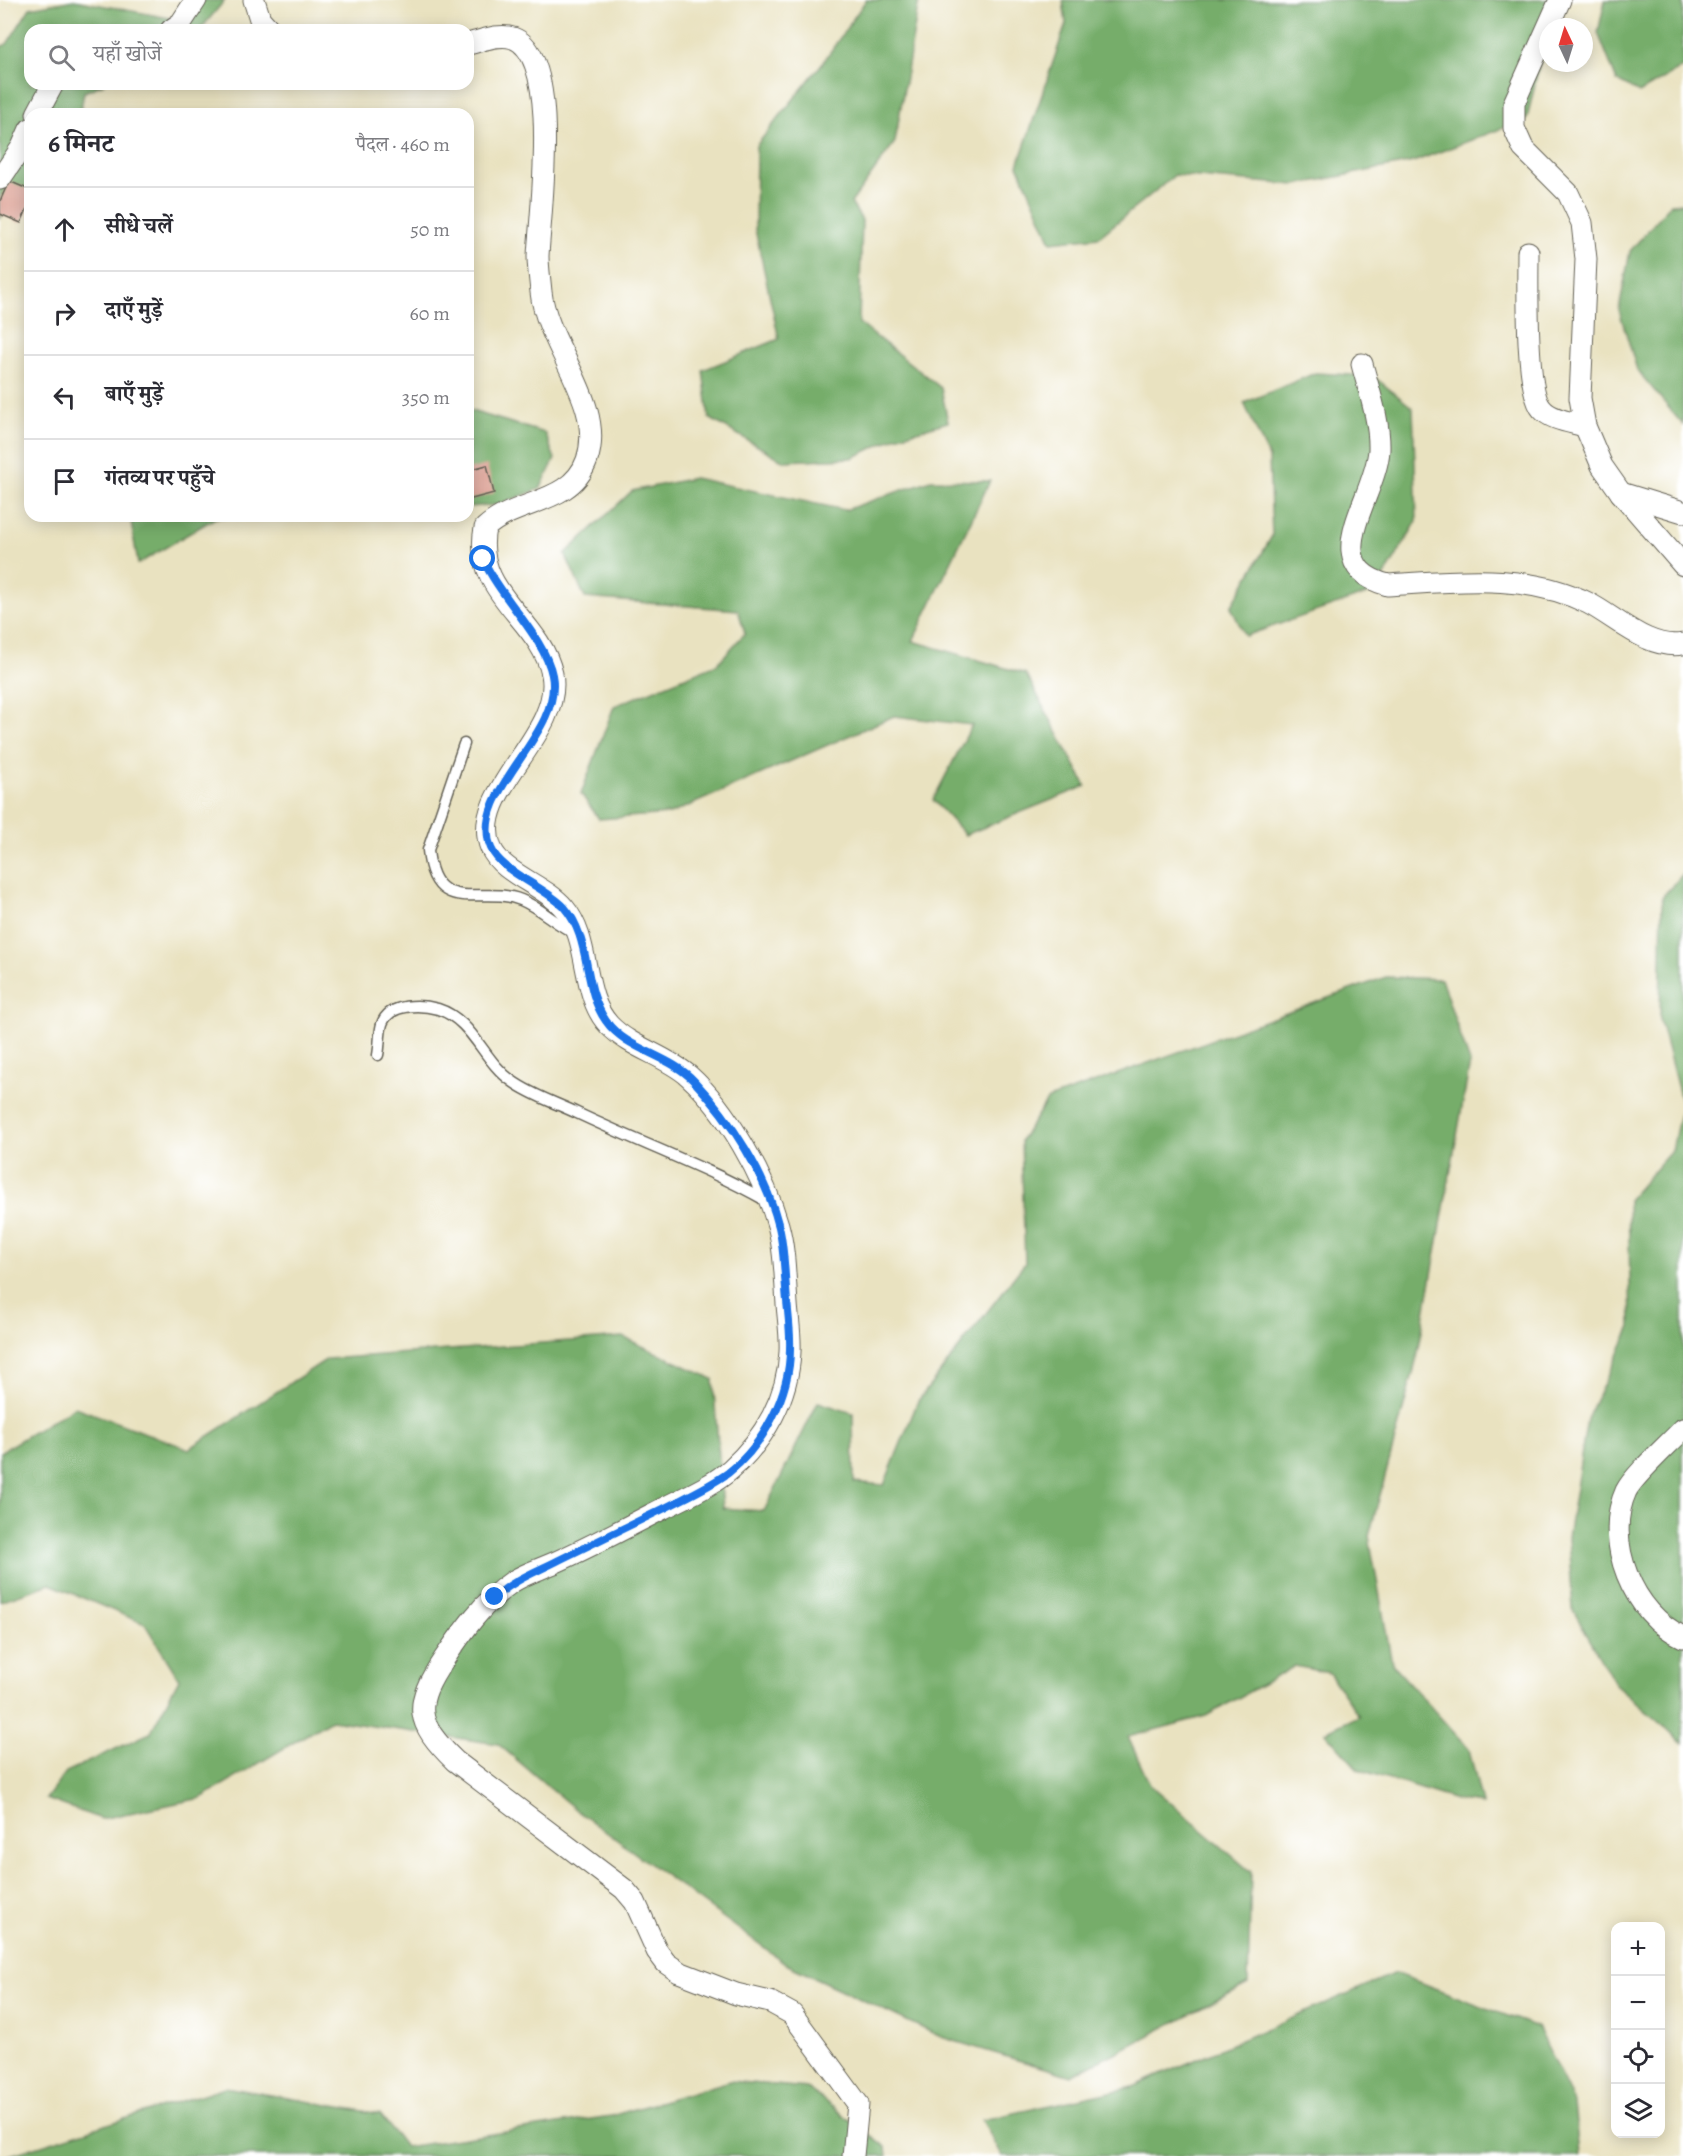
<!DOCTYPE html>
<html lang="hi">
<head>
<meta charset="utf-8">
<style>
	:root { --surface:#fff; --page:#f7f7f7; --text:#2b2b33; --muted:#7c7c81; --line:#e1e1e2 }
	body { margin:0; font-family:Alegreya,"Noto Serif Devanagari",serif; background:var(--page); color:var(--text) }
	.controls { position:absolute; right:18px; bottom:18px; display:grid; overflow:hidden; border-radius:12px; box-shadow:0 3px 15px #0003 }
	.controls button { width:54px; height:54px; display:grid; place-items:center; padding:0; border:0; border-bottom:2px solid var(--line); background:var(--surface); color:var(--text); font:30px sans-serif }
	.compass { position:absolute; left:1539px; top:18px; width:54px; height:54px; border-radius:50%; background:var(--surface); box-shadow:0 3px 15px #0003; rotate:356deg }
	.stop { position:absolute; width:18px; height:18px; margin:-14px; border:4px solid #1a73e8; border-radius:50%; background:#fff }
	.stop.end { background:#1a73e8; border-color:#fff; box-shadow:0 2px 6px #0008 }
	.list { margin:0; padding:0; list-style:none }
	h2 { display:flex; justify-content:space-between; align-items:center; height:78px; margin:0; padding:0 24px; font-size:26px }
	h2 small { font-size:20px; font-weight:400; color:var(--muted) }
	.list li { display:grid; grid-template-columns:39px 1fr auto; gap:18px; align-items:center; box-sizing:border-box; height:84px; padding:0 24px; border-top:2px solid var(--line) }
	.list b { display:block; font-size:22px; white-space:nowrap }
	.list em { font-size:20px; font-style:normal; color:var(--muted) }
	.icon { flex:none; width:33px; height:33px; fill:none; stroke:currentColor; stroke-width:2; stroke-linecap:round; stroke-linejoin:round }
	.map { position:relative; flex:none; width:1683px; height:2156px; overflow:hidden }
	.search { position:absolute; background:var(--surface); box-shadow:0 3px 15px #0003; left:24px; top:24px; width:450px; height:66px; display:flex; align-items:center; gap:15px; box-sizing:border-box; padding:0 21px; border-radius:18px; color:var(--muted); font-size:22px }
	.panel { position:absolute; background:var(--surface); box-shadow:0 3px 15px #0003; left:24px; top:108px; width:450px; height:414px; border-radius:18px }
	.map>svg:first-child { display:block }
	.forest { fill:#76ad6a; stroke:#496443; stroke-width:1.5 }
	.building { fill:#dc9e91 }
	.lines { fill:none; stroke-linecap:round; stroke-linejoin:round }
	.service-casing { stroke:#646155; stroke-width:13 }
	.minor-casing { stroke:#646155; stroke-width:23 }
	.service { stroke:#fff; stroke-width:10 }
	.minor { stroke:#fff; stroke-width:21 }
	.route { stroke:#1a73e8; stroke-width:8 }
</style>
</head>
<body>
<div class="map">
<svg width="1683" height="2156" viewBox="0 0 1683 2156">
	<rect width="100%" height="100%" fill="#fff"/>
	<filter id="ink" filterUnits="userSpaceOnUse"><feTurbulence type="fractalNoise" baseFrequency=".0167" numOctaves="2"/><feDisplacementMap in="SourceGraphic" scale="12" xChannelSelector="R" yChannelSelector="G"/><feConvolveMatrix kernelMatrix="1 2 1 2 8 2 1 2 1" color-interpolation-filters="sRGB"/></filter>
	<filter id="wash" filterUnits="userSpaceOnUse"><feTurbulence type="fractalNoise" baseFrequency=".008" numOctaves="4" result="noise"/><feDisplacementMap in="SourceGraphic" scale="24" xChannelSelector="R" yChannelSelector="G"/><feGaussianBlur stdDeviation="1.35" result="paint"/><feColorMatrix in="noise" values="0 0 0 0 0 0 0 0 0 0 0 0 0 0 0 0 0 1.4 0 .05"/><feComposite in="paint" operator="in"/></filter>
	<g filter="url(#wash)">
		<rect width="100%" height="100%" fill="#e9e2c0"/>
		<g class="forest">
			<path d="M74,0L174,19L191,0H225L200,30H30V84H104L84,92L80,114H30V193L0,218V47L7,44L30,8Z"/>
			<path d="M866,0H919L895,142L851,203L862,220L859,323L941,388L948,422L896,437L852,458L784,461L709,418L703,370L779,339L755,229L756,146L824,61Z"/>
			<path d="M1063,0H1554L1527,119L1413,162L1296,185L1175,175L1099,237L1051,242L1018,165L1066,24Z"/>
			<path d="M1605,0H1683V67L1639,93L1617,81L1598,33Z"/>
			<path d="M1683,203V425L1637,370L1619,310L1630,251L1671,204Z"/>
			<path d="M1315,373L1373,376L1413,408L1417,521L1376,591L1245,636L1231,607L1272,536L1269,458L1244,403Z"/>
			<path d="M468,410L545,433L555,459L540,489L497,505L468,507Z"/>
			<path d="M694,478L845,510L931,480L990,481L913,641L1026,674L1086,786L965,835L933,800L972,725L894,716L670,814L599,819L581,794L614,706L717,664L745,633L738,610L585,598L565,554L632,491Z"/>
			<path d="M130,516H236L215,518L138,564Z"/>
			<path d="M1683,874V1743L1615,1684L1573,1610L1568,1538L1587,1419L1631,1327L1628,1200L1672,1150L1682,1104L1660,1021L1662,897Z"/>
			<path d="M1386,977L1441,979L1470,1063L1417,1358L1369,1536L1392,1664L1469,1749L1482,1804L1459,1801L1358,1769L1325,1732L1359,1716L1329,1673L1295,1666L1206,1716L1128,1737L1150,1785L1251,1872L1248,1984L1071,2076L941,2037L788,1965L576,1810L498,1744L331,1720L201,1798L101,1819L46,1799L66,1772L150,1733L179,1679L145,1624L50,1584L0,1601V1452L75,1407L189,1449L327,1359L623,1337L713,1379L723,1508L764,1511L818,1402L853,1413L854,1482L884,1485L918,1401L1025,1263L1021,1140L1048,1099Z"/>
			<path d="M1395,1973L1537,2027L1574,2103L1579,2156H1002L982,2120L1133,2087Z"/>
			<path d="M730,2081L807,2088L886,2147L887,2156H7L225,2087L380,2114L405,2147L611,2116Z"/>
		</g>
		<g id="blocks">
			<g class="building">
				<path d="M9,181L30,190V202L21,223L0,214V201Z"/>
				<path d="M487,465L494,493L468,500V470Z"/>
			</g>
		</g>
	</g>
	<g filter="url(#ink)">
		<use href="#blocks" fill-opacity="0" stroke="#646155" stroke-width="1.5"/>
		<g class="lines">
			<g class="service-casing">
				<g id="service">
					<path d="M464,744L428,850C434,919 482,884 521,900C541,908 556,925 577,934"/>
					<path d="M378,1055C380,1045 379,1034 382,1024C389,1003 421,1004 438,1009C473,1020 483,1061 512,1081C531,1095 556,1103 577,1113C640,1143 707,1167 767,1201"/>
				</g>
			</g>
			<g class="minor-casing">
				<g id="minor">
					<path d="M254,0L260,19L270,30"/>
					<path d="M1560,0L1514,103V128L1523,148L1568,193L1582,223L1586,259L1580,398L1585,426L1602,466L1621,493L1683,565"/>
					<path d="M171,30L181,23L196,0"/>
					<path d="M468,44C481,41 499,33 513,38C562,55 540,213 538,256C538,267 540,280 541,292C547,347 606,404 587,460C571,505 516,499 485,528C472,594 540,618 552,674C564,735 468,792 491,848C502,874 545,885 564,908C592,941 580,994 609,1025C631,1048 665,1055 689,1076C727,1110 764,1176 778,1225C785,1250 785,1278 787,1304C788,1319 791,1336 790,1352C788,1397 765,1439 731,1469C712,1486 685,1497 662,1509C627,1527 592,1546 556,1562C541,1569 526,1573 512,1582C484,1601 463,1631 444,1659C413,1705 415,1722 455,1761L624,1889L635,1902L657,1951L666,1963L679,1972L736,1994L770,2002L792,2014L858,2104L853,2156"/>
					<path d="M37,114L53,84"/>
					<path d="M0,179L22,147L30,129"/>
					<path d="M1528,252C1528,281 1525,391 1542,409C1551,420 1571,422 1585,426"/>
					<path d="M1362,364C1369,391 1380,421 1379,450C1376,498 1314,566 1388,585C1456,581 1525,572 1588,603C1617,618 1648,650 1683,644"/>
					<path d="M1621,493L1683,512"/>
					<path d="M1683,1429C1669,1444 1634,1475 1626,1491C1603,1541 1633,1615 1683,1637"/>
				</g>
			</g>
			<use href="#service" class="service"/>
			<use href="#minor" class="minor"/>
		</g>
	</g>
	<g class="lines" filter="url(#ink)">
		<path class="route" d="M483,559C499,596 545,638 552,675C564,735 468,792 491,848C501,872 544,886 564,907C592,939 582,987 606,1021C626,1050 670,1055 694,1081C731,1120 766,1175 779,1227C784,1247 784,1268 786,1288C787,1308 791,1329 790,1349C790,1394 764,1445 728,1473C709,1487 684,1498 663,1509C628,1526 594,1543 559,1560C536,1572 515,1579 495,1597"/>
	</g>
</svg>
<div class="controls">
<button>+</button>
<button>−</button>
<button><svg class="icon" aria-label="locate" viewBox="0 0 24 24"><circle cx="12" cy="12" r="6"/><path d="M12 2v4M12 18v4M2 12h4M18 12h4"/></svg></button>
<button><svg class="icon" aria-label="layers" viewBox="0 0 24 24"><path d="M12 4l9 5-9 5-9-5zM3 14l9 5 9-5"/></svg></button>
</div>
<svg class="compass" viewBox="-18 -18 36 36"><path d="M0-13l5 13h-10z" fill="#e53935"/><path d="M0 13l5-13h-10z" fill="#7c7c81"/></svg>
<div class="stop" style="left:483px;top:559px"></div>
<div class="stop end" style="left:495px;top:1597px"></div>
<div class="search"><svg class="icon" aria-label="search" viewBox="0 0 24 24"><circle cx="10" cy="10" r="6"/><path d="M15 15l6 6"/></svg>यहाँ खोजें</div>
<section class="panel">
<h2>6 मिनट<small>पैदल · 460 m</small></h2>
<ul class="list">
<li><svg class="icon" aria-label="ahead" viewBox="0 0 24 24"><path d="M12 20V5M6 11l6-6 6 6"/></svg><div><b>सीधे चलें</b></div><em>50 m</em></li>
<li><svg class="icon" aria-label="right" viewBox="0 0 24 24"><path d="M7 20v-9h11M14 6l5 5-5 5"/></svg><div><b>दाएँ मुड़ें</b></div><em>60 m</em></li>
<li><svg class="icon" aria-label="left" viewBox="0 0 24 24"><path d="M17 20v-9H6M10 6l-5 5 5 5"/></svg><div><b>बाएँ मुड़ें</b></div><em>350 m</em></li>
<li><svg class="icon" aria-label="arrive" viewBox="0 0 24 24"><path d="M6 21V4h12l-3 4 3 4H6"/></svg><div><b>गंतव्य पर पहुँचे</b></div></li>
</ul>
</section>
</div>
</body>
</html>
